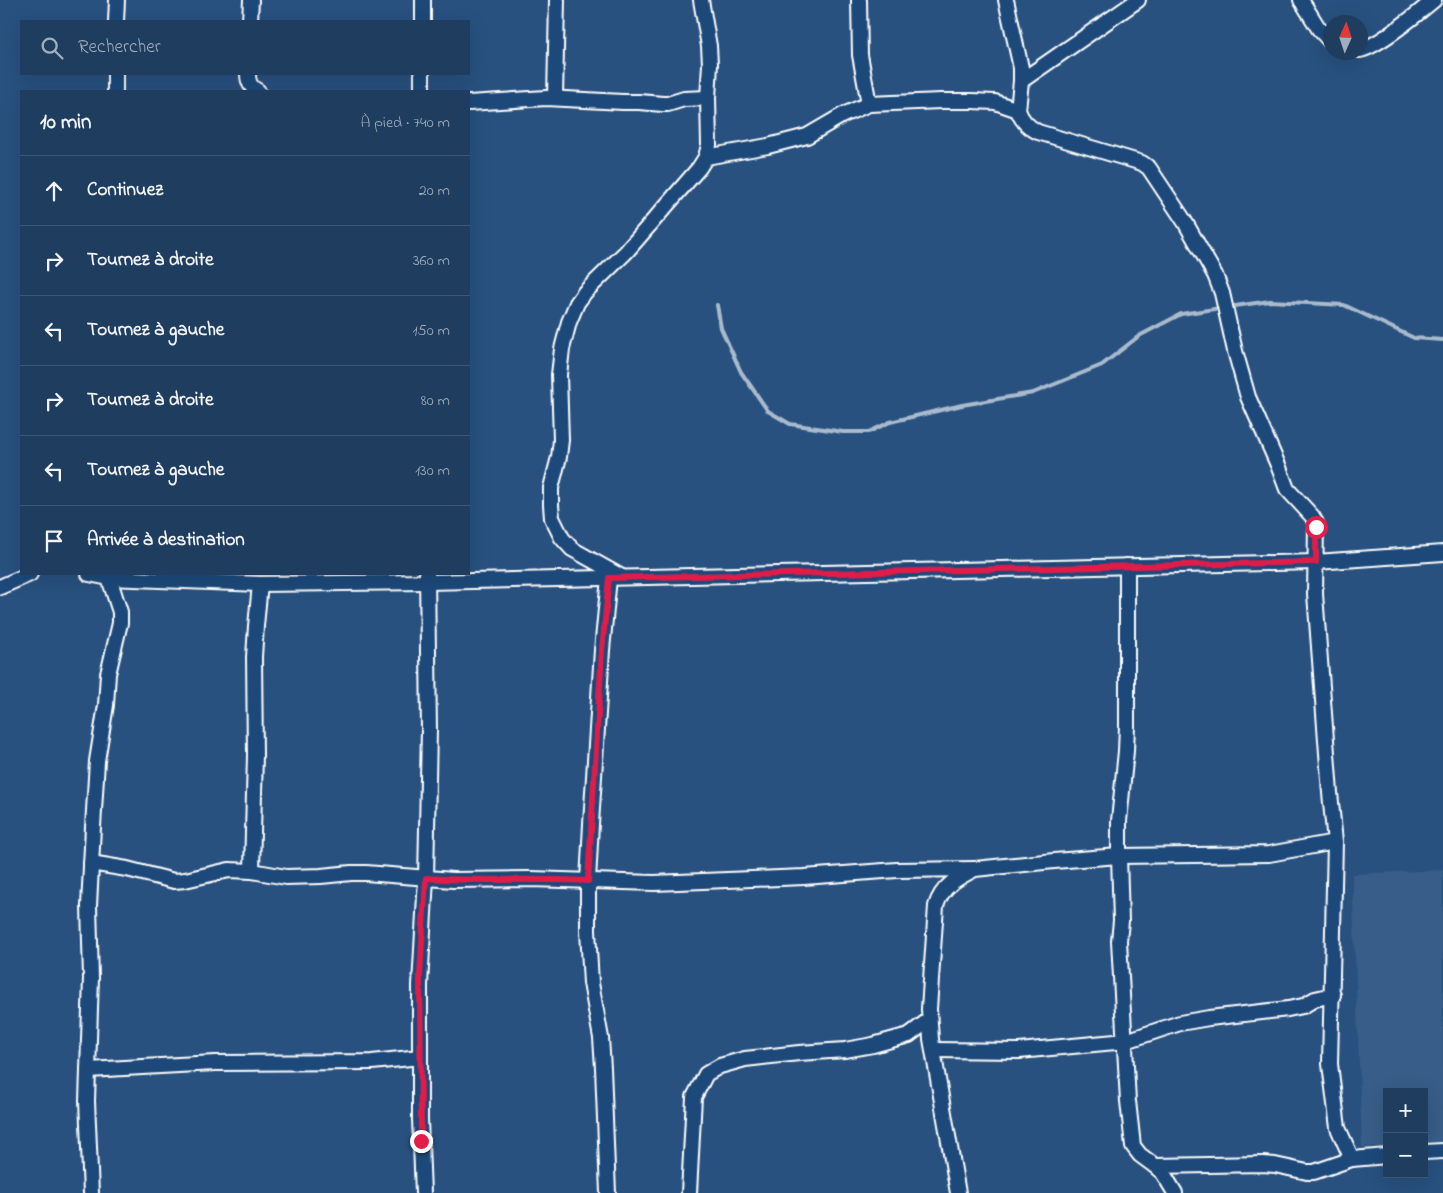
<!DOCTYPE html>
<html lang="fr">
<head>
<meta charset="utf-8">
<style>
	:root { --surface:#1e3d5f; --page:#264465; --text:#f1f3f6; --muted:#a1aebd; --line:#3c5674 }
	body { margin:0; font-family:"Indie Flower",sans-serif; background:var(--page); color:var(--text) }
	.controls { position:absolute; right:15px; bottom:15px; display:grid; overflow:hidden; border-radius:0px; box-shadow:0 5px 20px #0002 }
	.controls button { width:45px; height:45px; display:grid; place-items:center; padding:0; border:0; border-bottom:1px solid var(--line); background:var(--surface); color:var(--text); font:25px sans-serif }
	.compass { position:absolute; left:1323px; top:15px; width:45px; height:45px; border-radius:50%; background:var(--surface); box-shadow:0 5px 20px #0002; rotate:3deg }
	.stop { position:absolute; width:15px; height:15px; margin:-11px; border:4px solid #e11d48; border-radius:50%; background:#fff }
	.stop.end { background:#e11d48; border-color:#fff; box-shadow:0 1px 5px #0008 }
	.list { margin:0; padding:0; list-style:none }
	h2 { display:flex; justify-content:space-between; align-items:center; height:65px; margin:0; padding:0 20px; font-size:21px }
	h2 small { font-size:16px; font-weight:400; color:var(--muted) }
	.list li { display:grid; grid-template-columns:32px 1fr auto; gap:15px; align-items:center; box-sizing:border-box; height:70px; padding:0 20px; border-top:1px solid var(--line) }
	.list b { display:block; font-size:19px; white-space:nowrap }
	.list em { font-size:16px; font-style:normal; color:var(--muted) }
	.icon { flex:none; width:28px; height:28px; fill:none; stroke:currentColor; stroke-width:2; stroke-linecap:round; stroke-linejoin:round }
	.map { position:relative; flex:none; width:1443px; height:1193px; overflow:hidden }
	.search { position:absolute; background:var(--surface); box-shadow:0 5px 20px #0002; left:20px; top:20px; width:450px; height:55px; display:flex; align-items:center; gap:12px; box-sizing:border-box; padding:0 18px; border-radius:0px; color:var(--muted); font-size:19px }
	.panel { position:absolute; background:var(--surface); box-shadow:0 5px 20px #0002; left:20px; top:90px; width:450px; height:485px; border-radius:0px }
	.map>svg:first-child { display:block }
	.built { fill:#375d88 }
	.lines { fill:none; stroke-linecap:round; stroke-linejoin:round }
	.stream { stroke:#aabbcd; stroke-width:4 }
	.minor-casing { stroke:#fff; stroke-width:18 }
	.minor { stroke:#1f4a7a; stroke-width:14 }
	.route { stroke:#e11d48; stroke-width:6 }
</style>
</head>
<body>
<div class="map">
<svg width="1443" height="1193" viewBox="0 0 1443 1193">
	<rect width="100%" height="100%" fill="#28517f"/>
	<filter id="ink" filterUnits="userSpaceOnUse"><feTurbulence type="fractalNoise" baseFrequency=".02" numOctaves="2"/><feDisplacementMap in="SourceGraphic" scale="10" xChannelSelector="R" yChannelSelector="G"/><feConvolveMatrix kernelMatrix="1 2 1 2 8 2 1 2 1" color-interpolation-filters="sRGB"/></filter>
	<g filter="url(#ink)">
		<path class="built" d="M1443,870V1145H1424V1092H1387V1147H1362L1352,874Z"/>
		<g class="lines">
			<g class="stream">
				<path d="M717,305L721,328L741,372L768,411L790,424L843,432H869L890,422L962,405L1033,393L1102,365L1139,336L1181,314L1221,308"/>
				<path d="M1228,307L1270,301L1344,305L1414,338L1443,340"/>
			</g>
			<g class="minor-casing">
				<g id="minor">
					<path d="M423,0V21"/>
					<path d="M859,0L860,55L869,104L941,101H972L995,102L1018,110"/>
					<path d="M1006,0L1021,68V81L1018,110C1021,120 1028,127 1038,132L1142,163L1149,168L1185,222L1215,275L1222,293L1235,351L1248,397L1278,465L1287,489L1312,516L1316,523L1315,594L1330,793L1335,842L1330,1064L1338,1128L1352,1159"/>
					<path d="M1301,0L1319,29L1330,41"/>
					<path d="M116,21L117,0"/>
					<path d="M250,21L251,0"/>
					<path d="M1360,50C1377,47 1420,12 1434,0"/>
					<path d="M248,74C248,82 250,87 258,91"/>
					<path d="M1021,81L1138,0"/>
					<path d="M115,91V74"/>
					<path d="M422,91V74"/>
					<path d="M555,98L557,0"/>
					<path d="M469,103L546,98L623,102H639L663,104H668L684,99L708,98"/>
					<path d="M706,157L768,146L807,136L843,115L869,104"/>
					<path d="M1127,566V726L1126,751L1119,821V856L1121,921L1119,941L1128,1101L1133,1146L1140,1155L1155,1166L1163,1173L1175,1193"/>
					<path d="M89,574L109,578L260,584L428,582L1316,562L1443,553"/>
					<path d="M622,577L572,549L562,538L552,518L551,505V488L559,457L561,440L559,375L562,349L569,322L577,303L585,292L626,252L699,168L706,157L709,145L708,98L710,64L709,46L701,0"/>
					<path d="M0,587L30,574"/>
					<path d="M91,863L127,869L174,881L185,880L229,870L252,871L286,877L321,876L351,873H366L453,880L531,879L654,883L804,877L897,870L975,869"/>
					<path d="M252,871L255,755L254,657L256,626L260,584"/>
					<path d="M933,1050L1019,1051L1126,1041L1180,1023L1209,1018L1288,1009L1303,1006L1315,999L1333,995"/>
					<path d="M88,1070L215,1063L372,1062L420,1057"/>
					<path d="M1424,1152L1443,1151"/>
					<path d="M1155,1166L1263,1164L1275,1165L1307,1172H1314L1352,1159L1387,1156"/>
					<path d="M91,1193L87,1101L91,978L89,906L93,827L97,761L106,705L108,674L120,623V612L109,578L106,574"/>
					<path d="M423,1193L420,1119V985L426,878L429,730L427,574"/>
					<path d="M608,1193L603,1068L601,1038L591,983L588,931V881L591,824L602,650L609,578"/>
					<path d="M689,1193L694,1097L706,1074L720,1066L745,1059L799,1053L845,1050L873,1045L909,1035L929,1020"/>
					<path d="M958,1193L931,1039L929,1009L936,906C942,886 957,878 975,869L1054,861L1119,856L1269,854L1335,842"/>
				</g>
			</g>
			<use href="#minor" class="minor"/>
		</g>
	</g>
	<g class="lines" filter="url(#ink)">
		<path class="route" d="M421,1141L420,975L426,878C480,882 534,878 588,881L602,650L609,578L1316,562V527"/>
	</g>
</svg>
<div class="controls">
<button>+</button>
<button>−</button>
</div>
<svg class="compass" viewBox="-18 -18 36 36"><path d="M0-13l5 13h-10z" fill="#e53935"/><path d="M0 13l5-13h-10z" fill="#a1aebd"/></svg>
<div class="stop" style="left:1316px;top:527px"></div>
<div class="stop end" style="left:421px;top:1141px"></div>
<div class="search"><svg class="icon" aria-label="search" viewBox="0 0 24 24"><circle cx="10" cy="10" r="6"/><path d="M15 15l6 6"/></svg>Rechercher</div>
<section class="panel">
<h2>10 min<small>À pied · 740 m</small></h2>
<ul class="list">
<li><svg class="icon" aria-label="ahead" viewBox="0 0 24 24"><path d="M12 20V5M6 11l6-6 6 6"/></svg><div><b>Continuez</b></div><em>20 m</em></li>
<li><svg class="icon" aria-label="right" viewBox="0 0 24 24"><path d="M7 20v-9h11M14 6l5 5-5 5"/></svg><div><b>Tournez à droite</b></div><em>360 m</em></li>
<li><svg class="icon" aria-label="left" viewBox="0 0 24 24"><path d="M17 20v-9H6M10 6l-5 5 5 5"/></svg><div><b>Tournez à gauche</b></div><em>150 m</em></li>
<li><svg class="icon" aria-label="right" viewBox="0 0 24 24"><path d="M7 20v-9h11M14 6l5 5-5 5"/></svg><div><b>Tournez à droite</b></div><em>80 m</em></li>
<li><svg class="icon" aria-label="left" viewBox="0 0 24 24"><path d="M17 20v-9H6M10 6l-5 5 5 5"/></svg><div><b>Tournez à gauche</b></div><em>130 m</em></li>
<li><svg class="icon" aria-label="arrive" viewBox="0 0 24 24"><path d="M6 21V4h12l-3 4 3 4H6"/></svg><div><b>Arrivée à destination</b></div></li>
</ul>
</section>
</div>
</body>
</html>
